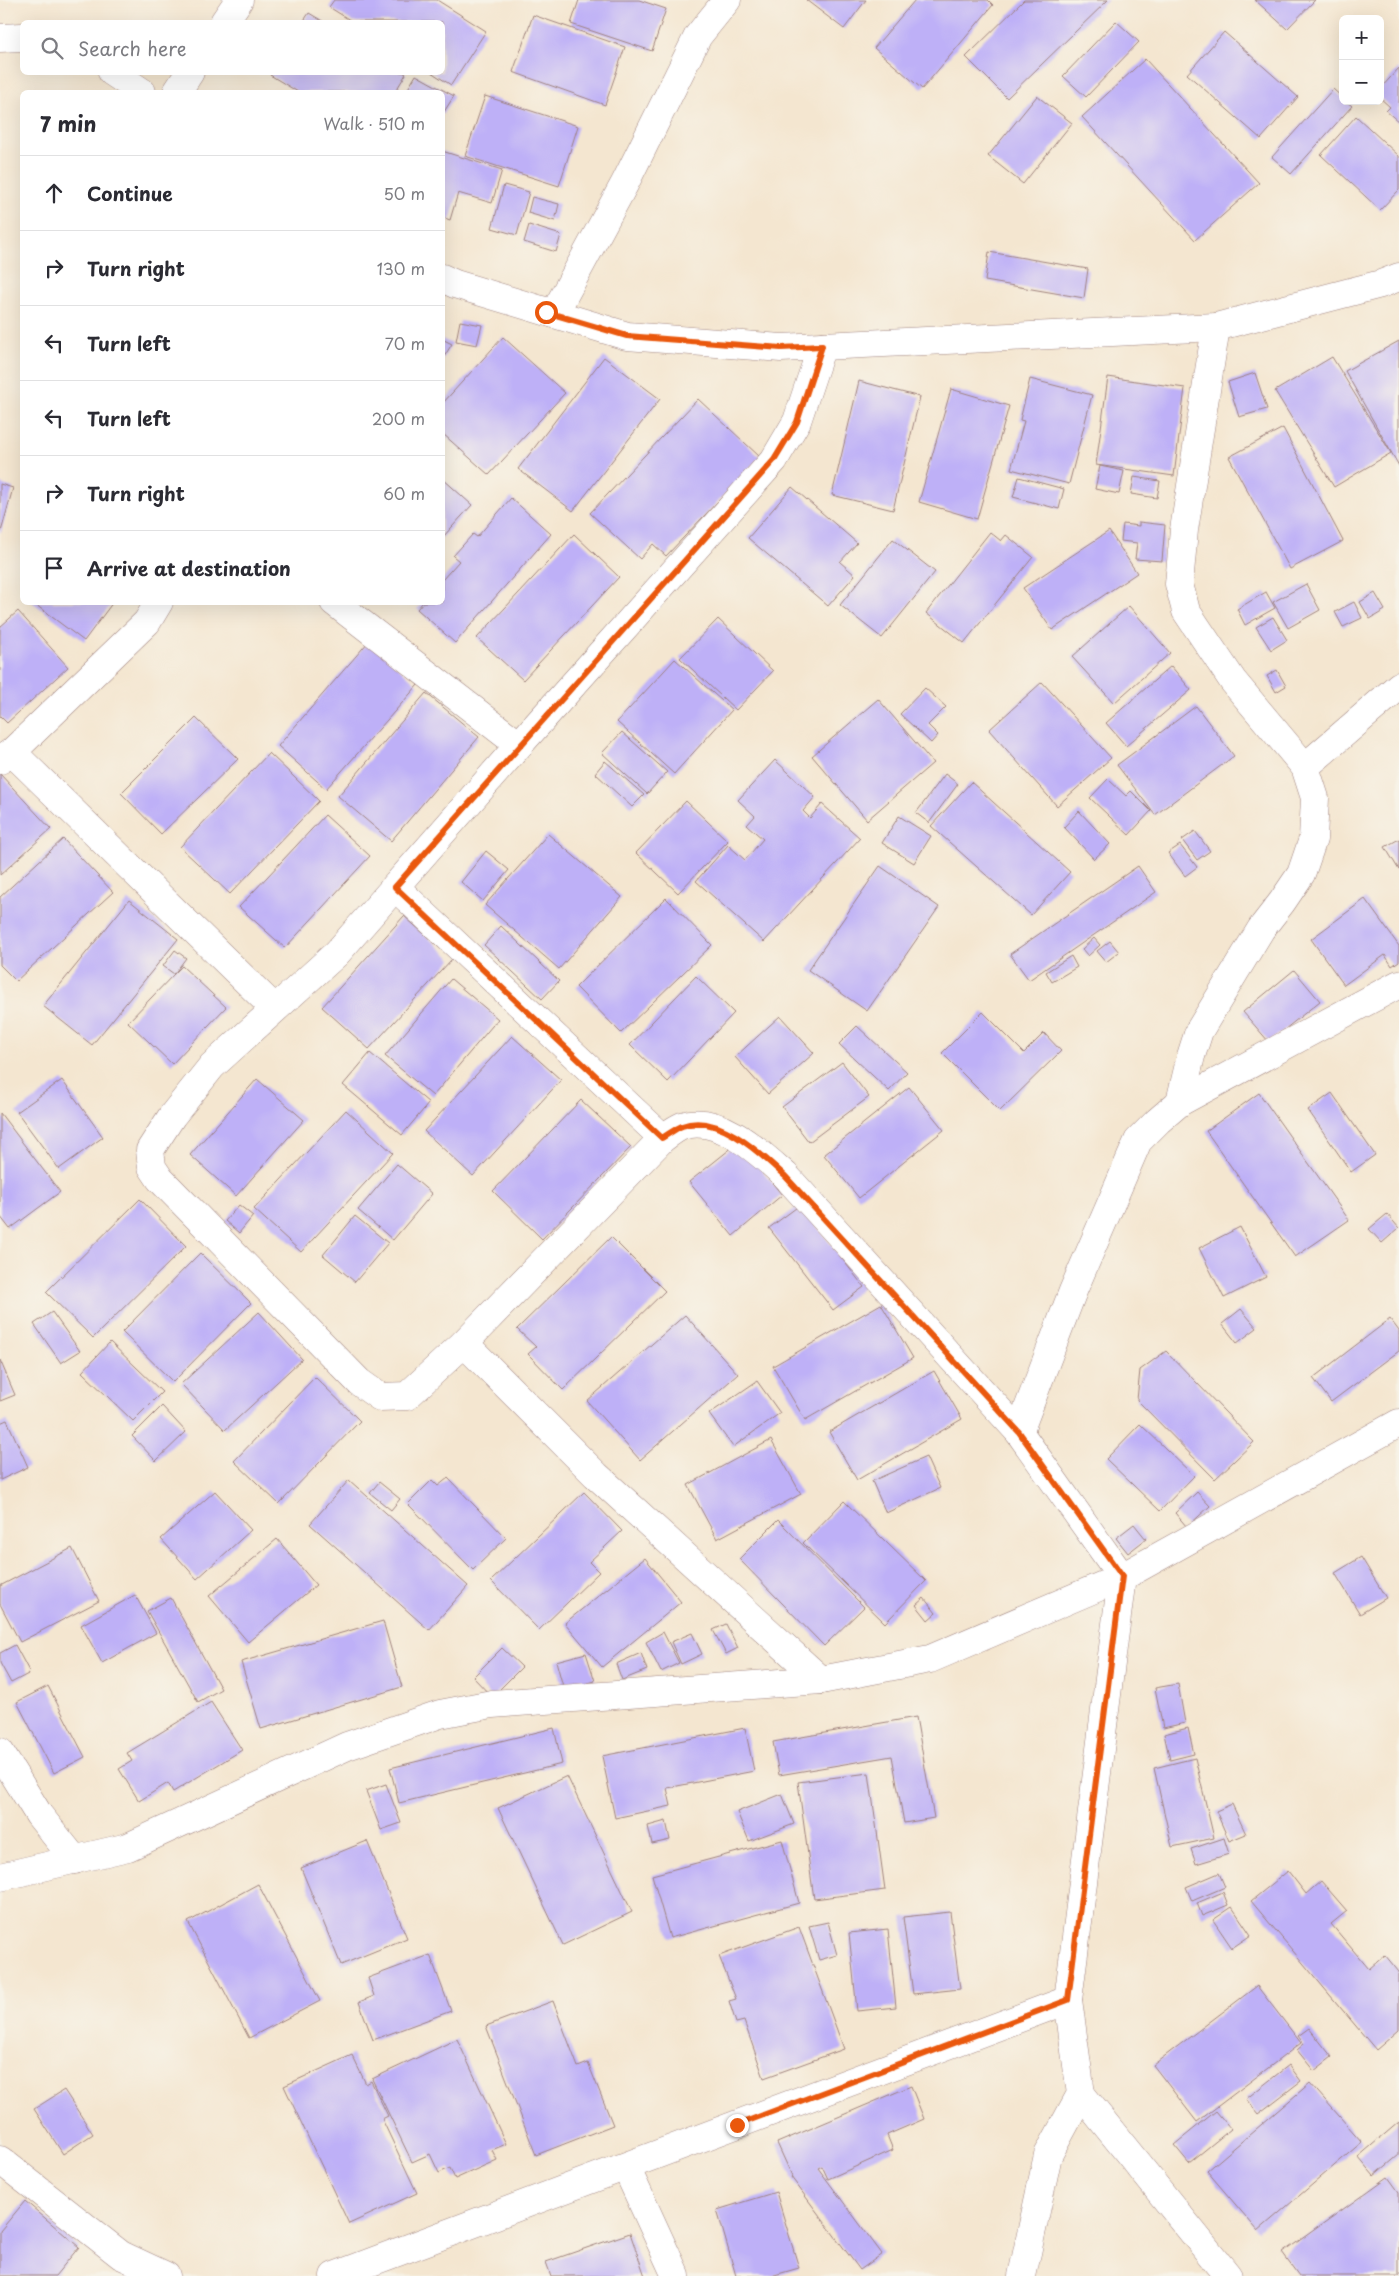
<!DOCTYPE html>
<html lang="en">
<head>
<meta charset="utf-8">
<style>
	:root { --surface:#fff; --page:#f7f7f7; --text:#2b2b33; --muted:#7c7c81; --line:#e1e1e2 }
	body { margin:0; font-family:"Playpen Sans",sans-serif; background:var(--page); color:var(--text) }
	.controls { position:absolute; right:15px; top:15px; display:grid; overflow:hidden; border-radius:8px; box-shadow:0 5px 20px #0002 }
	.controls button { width:45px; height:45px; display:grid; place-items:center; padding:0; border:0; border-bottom:1px solid var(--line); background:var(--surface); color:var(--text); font:25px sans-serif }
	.stop { position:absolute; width:15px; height:15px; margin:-11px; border:4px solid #ea580c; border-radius:50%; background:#fff }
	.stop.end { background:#ea580c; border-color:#fff; box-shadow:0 1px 5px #0008 }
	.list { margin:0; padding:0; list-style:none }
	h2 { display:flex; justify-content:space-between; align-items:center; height:65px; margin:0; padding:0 20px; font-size:21px }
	h2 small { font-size:16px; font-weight:400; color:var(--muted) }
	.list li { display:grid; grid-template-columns:32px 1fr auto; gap:15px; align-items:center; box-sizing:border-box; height:75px; padding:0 20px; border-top:1px solid var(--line) }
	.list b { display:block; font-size:19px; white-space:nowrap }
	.list em { font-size:16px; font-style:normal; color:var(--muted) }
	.icon { flex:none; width:28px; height:28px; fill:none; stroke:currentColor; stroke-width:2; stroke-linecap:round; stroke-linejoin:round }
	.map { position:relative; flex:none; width:1399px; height:2276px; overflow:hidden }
	.search { position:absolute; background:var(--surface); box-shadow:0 5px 20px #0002; left:20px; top:20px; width:425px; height:55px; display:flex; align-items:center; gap:12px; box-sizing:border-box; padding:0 18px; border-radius:8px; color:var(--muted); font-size:19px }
	.panel { position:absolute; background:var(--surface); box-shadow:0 5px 20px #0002; left:20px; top:90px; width:425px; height:515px; border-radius:8px }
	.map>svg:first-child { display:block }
	.building { fill:#beb0f7 }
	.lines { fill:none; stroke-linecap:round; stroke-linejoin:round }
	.minor-casing { stroke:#9f827e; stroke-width:29 }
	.major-casing { stroke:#9f827e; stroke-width:29 }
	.minor { stroke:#fff; stroke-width:28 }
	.major { stroke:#fff; stroke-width:28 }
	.route { stroke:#ea580c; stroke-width:6 }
</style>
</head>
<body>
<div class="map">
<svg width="1399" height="2276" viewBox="0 0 1399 2276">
	<rect width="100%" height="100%" fill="#f7f3e8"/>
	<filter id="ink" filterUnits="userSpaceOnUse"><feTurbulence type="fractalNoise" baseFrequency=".02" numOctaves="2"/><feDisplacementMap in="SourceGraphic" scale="10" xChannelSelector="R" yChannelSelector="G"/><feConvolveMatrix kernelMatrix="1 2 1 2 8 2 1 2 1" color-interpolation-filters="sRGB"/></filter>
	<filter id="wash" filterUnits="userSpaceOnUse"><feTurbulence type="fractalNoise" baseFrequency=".0096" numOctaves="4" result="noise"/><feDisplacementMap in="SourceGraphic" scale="20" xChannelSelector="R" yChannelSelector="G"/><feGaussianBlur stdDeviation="1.12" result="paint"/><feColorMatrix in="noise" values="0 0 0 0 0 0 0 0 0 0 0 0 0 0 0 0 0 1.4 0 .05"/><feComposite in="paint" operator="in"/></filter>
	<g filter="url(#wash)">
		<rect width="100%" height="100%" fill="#f4e6d0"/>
		<g id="blocks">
			<g class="building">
				<path d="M334,0H437L486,31L451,85L431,72H442V22H353L329,7Z"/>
				<path d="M579,0H639L666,9L652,51L571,24Z"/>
				<path d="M806,0H866L844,29Z"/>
				<path d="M915,0H988L993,5L922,89L874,48Z"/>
				<path d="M1024,0H1108L1007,98L966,57Z"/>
				<path d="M1255,0H1315L1287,29Z"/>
				<path d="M309,13L324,22H303Z"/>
				<path d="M533,15L625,47L605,105L513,72Z"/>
				<path d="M1116,21L1139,42L1086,97L1063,76Z"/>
				<path d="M1224,32L1298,97L1261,139L1187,74Z"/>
				<path d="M1145,59L1259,183L1195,240L1082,117Z"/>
				<path d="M1399,68V122L1386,111L1390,107L1380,98V89Z"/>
				<path d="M272,72H403L406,74L395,92H298L270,75Z"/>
				<path d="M416,75L454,96L442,115V92H406Z"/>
				<path d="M1333,89L1343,98V101H1346L1352,106L1291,174L1272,157Z"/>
				<path d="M485,96L578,126L559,186L465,156Z"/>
				<path d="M1037,96L1072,123L1023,184L988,156Z"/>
				<path d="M1356,116L1399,156V190L1380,210L1321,155Z"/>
				<path d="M442,151L502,170L492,203L458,193L450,220L442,217Z"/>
				<path d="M504,185L529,192L517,235L492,228Z"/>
				<path d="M532,197L559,204L555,221L528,213Z"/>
				<path d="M529,225L561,235L556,252L524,242Z"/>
				<path d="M989,252L1088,269L1084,298L985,281Z"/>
				<path d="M460,321L482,325L477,345L456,341Z"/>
				<path d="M503,337L565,393L489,475L442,433V404Z"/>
				<path d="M442,339L452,344L442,360Z"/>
				<path d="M1399,341V466L1345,371Z"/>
				<path d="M604,357L660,399L573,511L518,469Z"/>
				<path d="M1332,357L1391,453L1334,487L1275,391Z"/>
				<path d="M1255,373L1267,409L1239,417L1228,382Z"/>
				<path d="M1108,377L1185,388L1174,476L1096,465Z"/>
				<path d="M1030,379L1092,395L1069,484L1011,469L1024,421L1020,420Z"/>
				<path d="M859,381L920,397L893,510L832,495Z"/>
				<path d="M951,389L1009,406L977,519L919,502Z"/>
				<path d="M698,399L760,457L666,556L653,544L640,559L590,513Z"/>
				<path d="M1283,428L1343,541L1290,569L1229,457Z"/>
				<path d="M1100,466L1124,471L1119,494L1095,489Z"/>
				<path d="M1019,477L1064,489L1059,509L1013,497Z"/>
				<path d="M1134,477L1160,481L1157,498L1131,494Z"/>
				<path d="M442,478L472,505L442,538Z"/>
				<path d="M0,484L13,488L1,532H0Z"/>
				<path d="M792,487L857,543L840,562L855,575L828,606L748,538Z"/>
				<path d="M511,498L551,534L455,643L417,609L423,602H442V580L459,561L453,556L473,534L477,537Z"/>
				<path d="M1139,522L1165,525L1162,561L1135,559L1137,543L1121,541L1123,524L1139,526Z"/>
				<path d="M1109,531L1137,573L1052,630L1023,588Z"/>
				<path d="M990,532L1001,541L1006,535L1033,557L964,643L926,613Z"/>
				<path d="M574,534L619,577L523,680L477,638Z"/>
				<path d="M893,539L935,572L882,638L840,605Z"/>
				<path d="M1306,584L1320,610L1288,628L1273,602Z"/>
				<path d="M1266,592L1275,608L1245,625L1237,609Z"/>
				<path d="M1375,593L1385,610L1370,619L1360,602Z"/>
				<path d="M32,602H113L84,641Z"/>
				<path d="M1354,602L1362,618L1343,627L1335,612Z"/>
				<path d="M1129,606L1170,653L1114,703L1072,657Z"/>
				<path d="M18,611L68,667L7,723L0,716V627Z"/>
				<path d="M1273,617L1287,640L1271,650L1256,627Z"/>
				<path d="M718,619L773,671L736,710L680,658Z"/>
				<path d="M369,641L418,685L326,789L278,746Z"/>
				<path d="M675,659L732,710L674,774L617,722Z"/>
				<path d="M1171,666L1191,690L1126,746L1106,723Z"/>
				<path d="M1277,670L1286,686L1276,692L1267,676Z"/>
				<path d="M1042,682L1111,758L1057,806L989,730Z"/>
				<path d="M925,688L946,707L928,725L938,735L931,743L900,714Z"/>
				<path d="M426,693L479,737L391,841L338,796Z"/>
				<path d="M878,699L933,763L867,820L812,756Z"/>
				<path d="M1196,706L1234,756L1155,815L1117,765Z"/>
				<path d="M196,718L238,759L161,834L121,793Z"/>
				<path d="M622,732L667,772L647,794L602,753Z"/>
				<path d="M269,753L319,801L230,894L180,847Z"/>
				<path d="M775,760L815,797L803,811L810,818L822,804L860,838L764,942L696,881L728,845L745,860L763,839L747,825L755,816L738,800Z"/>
				<path d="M605,761L644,795L632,807L595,773Z"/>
				<path d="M0,774L51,829L0,875Z"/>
				<path d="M945,774L958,784L929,823L916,813Z"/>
				<path d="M1108,779L1126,796L1131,791L1151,811L1129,835L1090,798Z"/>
				<path d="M971,782L1070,872L1031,915L931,826Z"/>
				<path d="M686,801L728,841L678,893L636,853Z"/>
				<path d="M1079,811L1110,844L1094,859L1064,827Z"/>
				<path d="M325,815L370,856L285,948L239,907Z"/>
				<path d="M899,816L931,836L914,863L882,843Z"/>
				<path d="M1195,831L1210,851L1197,860L1182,840Z"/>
				<path d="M548,834L622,897L559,969L485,905Z"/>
				<path d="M63,839L113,892L16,981L0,965V897Z"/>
				<path d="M1399,839V870L1385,847Z"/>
				<path d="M1180,845L1197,867L1185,876L1168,853Z"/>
				<path d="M486,851L509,870L483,901L461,882Z"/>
				<path d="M880,866L939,907L867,1011L808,970Z"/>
				<path d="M1138,866L1156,892L1029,980L1010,954Z"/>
				<path d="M666,898L712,945L621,1033L576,987Z"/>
				<path d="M1365,899L1399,946V961L1392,966L1385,955L1344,985L1311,939Z"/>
				<path d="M129,900L178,939L92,1045L43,1006Z"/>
				<path d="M404,916L452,959L369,1049L322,1007Z"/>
				<path d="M501,926L559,981L542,999L484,945Z"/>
				<path d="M1094,938L1100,945L1088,956L1082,949Z"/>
				<path d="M1110,941L1119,952L1106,962L1097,951Z"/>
				<path d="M175,950L186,958L174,974L182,966L226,1007L172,1064L128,1022L174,974L163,966Z"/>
				<path d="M1071,956L1077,967L1052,982L1046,972Z"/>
				<path d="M1294,970L1320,1001L1269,1042L1243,1012Z"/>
				<path d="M696,976L734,1013L668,1082L630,1045Z"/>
				<path d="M451,979L498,1019L433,1096L385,1056Z"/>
				<path d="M983,1012L1024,1053L1044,1033L1061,1051L1000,1111L942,1053Z"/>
				<path d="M780,1016L814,1053L768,1094L735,1057Z"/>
				<path d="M857,1026L907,1072L889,1091L839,1044Z"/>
				<path d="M512,1036L561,1080L473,1176L424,1131Z"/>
				<path d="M370,1053L429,1103L402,1135L343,1085Z"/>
				<path d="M842,1062L869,1097L809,1142L782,1107Z"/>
				<path d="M257,1079L304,1120L236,1196L190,1155Z"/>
				<path d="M62,1080L103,1137L59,1169L17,1112Z"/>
				<path d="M909,1087L944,1130L859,1198L824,1155Z"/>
				<path d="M1259,1093L1349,1220L1295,1257L1206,1131Z"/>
				<path d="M1332,1093L1375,1155L1351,1172L1308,1110Z"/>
				<path d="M581,1100L631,1147L542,1239L493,1191Z"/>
				<path d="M346,1110L393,1153L301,1252L254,1209Z"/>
				<path d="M0,1113L60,1192L10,1229L0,1216Z"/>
				<path d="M739,1142L782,1195L733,1236L689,1182Z"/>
				<path d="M397,1164L432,1194L393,1240L358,1210Z"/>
				<path d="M140,1199L186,1246L93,1338L46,1292Z"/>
				<path d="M239,1205L253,1216L239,1233L225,1221Z"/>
				<path d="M800,1205L864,1287L833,1310L769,1228Z"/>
				<path d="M1387,1214L1399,1228L1382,1243L1369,1229Z"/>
				<path d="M355,1216L388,1243L355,1282L323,1255Z"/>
				<path d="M1240,1227L1266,1277L1224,1298L1199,1248Z"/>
				<path d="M611,1237L665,1291L563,1390L528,1354L536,1347L517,1329Z"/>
				<path d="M200,1253L251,1303L173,1382L122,1332Z"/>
				<path d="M881,1304L913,1358L805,1420L773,1366Z"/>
				<path d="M1241,1309L1257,1328L1237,1343L1222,1324Z"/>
				<path d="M52,1312L80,1351L61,1363L34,1324Z"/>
				<path d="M259,1312L302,1359L225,1430L181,1384Z"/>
				<path d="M685,1315L738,1374L640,1460L587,1401Z"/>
				<path d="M1390,1319L1399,1331V1351L1331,1402L1313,1378Z"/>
				<path d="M110,1342L162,1392L133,1421L82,1372Z"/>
				<path d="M1166,1351L1254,1442L1215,1479L1137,1400L1140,1370Z"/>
				<path d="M0,1360L15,1395L0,1401Z"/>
				<path d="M934,1371L962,1419L857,1480L829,1432Z"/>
				<path d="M315,1377L360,1421L279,1504L234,1461Z"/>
				<path d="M757,1381L780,1413L733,1447L709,1414Z"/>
				<path d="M162,1406L186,1432L156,1461L132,1436Z"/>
				<path d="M7,1420L28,1467L0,1480V1423Z"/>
				<path d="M1140,1424L1194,1476L1160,1511L1106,1459Z"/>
				<path d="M771,1440L801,1494L717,1539L688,1485Z"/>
				<path d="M926,1457L940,1488L886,1513L872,1481Z"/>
				<path d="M448,1478L506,1538L473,1570L408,1504L432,1480L438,1486Z"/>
				<path d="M349,1480L468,1586L429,1630L310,1524Z"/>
				<path d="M379,1482L400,1499L391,1510L370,1493Z"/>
				<path d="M215,1491L251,1530L197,1579L161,1539Z"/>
				<path d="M584,1492L622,1531L589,1562L599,1572L539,1630L491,1581Z"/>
				<path d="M1197,1492L1210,1506L1187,1527L1175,1513Z"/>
				<path d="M844,1501L926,1581L885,1623L803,1543Z"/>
				<path d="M778,1520L864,1607L824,1646L739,1559Z"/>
				<path d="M1134,1524L1146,1539L1128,1553L1116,1538Z"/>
				<path d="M277,1539L316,1585L248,1642L209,1596Z"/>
				<path d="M72,1548L99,1601L20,1642L0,1604V1586Z"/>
				<path d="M1361,1557L1386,1598L1360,1614L1335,1573Z"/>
				<path d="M645,1558L681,1602L602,1667L565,1623Z"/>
				<path d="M135,1595L156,1633L102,1663L81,1625Z"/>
				<path d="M171,1598L221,1689L198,1702L147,1611Z"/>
				<path d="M924,1598L936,1613L928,1620L916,1605Z"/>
				<path d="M383,1621L402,1687L261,1729L241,1662Z"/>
				<path d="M726,1624L738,1648L726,1654L713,1630Z"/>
				<path d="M663,1632L679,1663L661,1672L646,1642Z"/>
				<path d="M692,1633L702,1654L681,1664L671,1642Z"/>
				<path d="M15,1645L30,1673L11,1683L0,1663V1653Z"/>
				<path d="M502,1648L522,1667L492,1697L473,1677Z"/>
				<path d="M586,1653L595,1681L564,1690L556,1661Z"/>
				<path d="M641,1653L647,1670L622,1680L616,1664Z"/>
				<path d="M1178,1684L1185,1723L1163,1728L1155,1688Z"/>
				<path d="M48,1686L85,1757L54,1773L17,1702Z"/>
				<path d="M211,1702L242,1750L173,1792L168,1783L139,1801L119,1769L132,1761L127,1753Z"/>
				<path d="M916,1717L934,1818L904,1823L892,1756L779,1775L773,1742Z"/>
				<path d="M554,1728L562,1764L399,1803L390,1768Z"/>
				<path d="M745,1728L754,1771L667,1788L671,1806L615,1818L602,1756Z"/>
				<path d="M1188,1728L1194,1754L1170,1760L1164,1734Z"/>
				<path d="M1195,1758L1214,1838L1172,1847L1154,1768Z"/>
				<path d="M869,1773L885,1890L814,1899L798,1782Z"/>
				<path d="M567,1776L632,1912L563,1945L498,1808Z"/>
				<path d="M386,1784L401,1823L381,1830L366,1791Z"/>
				<path d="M782,1794L794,1824L749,1841L737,1812Z"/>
				<path d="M1232,1804L1246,1834L1229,1841L1216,1811Z"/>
				<path d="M666,1821L670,1840L652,1844L648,1826Z"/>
				<path d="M1224,1838L1229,1854L1196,1864L1191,1849Z"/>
				<path d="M782,1840L799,1903L670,1938L652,1875Z"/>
				<path d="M367,1841L407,1938L341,1965L301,1868Z"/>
				<path d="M1288,1871L1306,1894L1321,1881L1347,1911L1331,1924L1369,1969L1385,1955L1399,1972V2030L1376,2050L1251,1901Z"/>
				<path d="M1219,1873L1225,1887L1192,1901L1186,1887Z"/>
				<path d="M258,1884L320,2001L249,2038L188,1922Z"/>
				<path d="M1223,1892L1228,1905L1202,1916L1197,1903Z"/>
				<path d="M1232,1907L1251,1935L1232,1948L1213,1920Z"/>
				<path d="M950,1912L960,1989L913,1994L903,1917Z"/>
				<path d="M828,1922L837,1955L819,1960L809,1926Z"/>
				<path d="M799,1927L844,2049L764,2078L744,2021L736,2023L729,2001L736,1999L719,1956Z"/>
				<path d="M888,1929L896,2007L857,2011L849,1933Z"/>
				<path d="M430,1955L451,2011L373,2040L359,2002L374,1996L368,1978Z"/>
				<path d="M1257,1986L1301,2043L1197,2122L1153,2065Z"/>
				<path d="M553,2001L578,2067L588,2063L613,2125L536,2155L486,2026Z"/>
				<path d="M1309,2028L1332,2057L1314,2071L1297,2050L1304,2044L1298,2036Z"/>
				<path d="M457,2039L506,2144L492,2150L497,2160L455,2179L450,2168L439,2173L430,2154L412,2162L372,2079Z"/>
				<path d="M352,2055L366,2084L371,2081L388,2116L382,2119L417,2193L349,2224L284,2086Z"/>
				<path d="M1289,2065L1301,2081L1258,2114L1246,2099Z"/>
				<path d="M1310,2083L1362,2142L1258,2231L1207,2171Z"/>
				<path d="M911,2086L924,2119L887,2135L893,2150L828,2179L822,2166L818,2168L882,2254L860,2270L791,2177L792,2176L777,2143Z"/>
				<path d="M64,2090L93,2134L63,2154L34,2109Z"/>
				<path d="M1216,2111L1231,2129L1189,2163L1174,2145Z"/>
				<path d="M1399,2122V2155L1374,2176L1358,2157Z"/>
				<path d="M1388,2177L1399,2192V2276H1299L1282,2253Z"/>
				<path d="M776,2192L799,2268L771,2276H736L717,2210Z"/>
				<path d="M25,2201L79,2247L55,2276H0V2231Z"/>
				<path d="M630,2233L645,2276H551L546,2262Z"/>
			</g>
		</g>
	</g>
	<g filter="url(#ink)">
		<use href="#blocks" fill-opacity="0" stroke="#9f827e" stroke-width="1"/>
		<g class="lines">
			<g class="minor-casing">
				<g id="minor">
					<path d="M224,22L239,0"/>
					<path d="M177,92L190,72"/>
					<path d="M554,314L625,183L698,36L727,0"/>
					<path d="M822,346L797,421L774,460L519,745L337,953L212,1066L172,1116L150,1150L152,1167L160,1179L359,1382L380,1397L407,1396L464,1343L663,1138C669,1134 675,1129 682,1126C719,1113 761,1154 785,1175L1019,1432L1122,1577L1068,2000L1081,2094L1048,2155L1022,2276"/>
					<path d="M334,602L519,745"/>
					<path d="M12,752L274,1008"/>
					<path d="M0,760L12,752L147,622L159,602"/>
					<path d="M1305,767L1399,686"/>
					<path d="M395,887L663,1138"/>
					<path d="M1180,1102L1191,1056L1199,1031L1261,929L1282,902L1301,874L1313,839L1315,798L1305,767L1233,681L1186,611L1179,584L1184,530L1216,327"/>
					<path d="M464,1343L596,1475L821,1680"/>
					<path d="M1019,1432L1073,1291L1138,1141L1158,1121L1180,1102L1399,984"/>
					<path d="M0,1752L39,1815L75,1860"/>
					<path d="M0,1877L128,1847L347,1746L440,1714L492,1704L821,1680L930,1659L1122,1577L1399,1423"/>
					<path d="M1081,2094L1228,2276"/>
					<path d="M0,2160L121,2255L166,2276"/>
					<path d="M626,2167L676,2276"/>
					<path d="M334,2276L1068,2000"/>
				</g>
			</g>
			<g class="major-casing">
				<g id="major">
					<path d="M0,38L22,37"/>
					<path d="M112,72L142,92"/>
					<path d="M442,278L455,284L627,336L781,348L1216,327L1381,284L1399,277"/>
				</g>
			</g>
			<use href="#minor" class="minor"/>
			<use href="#major" class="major"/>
		</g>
	</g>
	<g class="lines" filter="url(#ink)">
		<path class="route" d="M546,312L627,336L781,348L822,346L797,422L774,460L395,887L662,1138C669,1134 675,1129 682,1126C718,1112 761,1154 785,1176L1019,1432L1122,1576L1068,2000L737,2125"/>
	</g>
</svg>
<div class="controls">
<button>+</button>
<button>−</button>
</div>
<div class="stop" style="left:546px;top:312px"></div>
<div class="stop end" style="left:737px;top:2125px"></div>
<div class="search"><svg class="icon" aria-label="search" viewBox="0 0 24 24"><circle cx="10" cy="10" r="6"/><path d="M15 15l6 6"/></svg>Search here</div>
<section class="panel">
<h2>7 min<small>Walk · 510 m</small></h2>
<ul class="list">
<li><svg class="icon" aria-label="ahead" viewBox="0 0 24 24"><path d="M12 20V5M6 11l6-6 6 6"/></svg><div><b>Continue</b></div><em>50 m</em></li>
<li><svg class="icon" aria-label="right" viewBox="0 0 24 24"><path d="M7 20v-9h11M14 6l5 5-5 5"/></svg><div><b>Turn right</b></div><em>130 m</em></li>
<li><svg class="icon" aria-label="left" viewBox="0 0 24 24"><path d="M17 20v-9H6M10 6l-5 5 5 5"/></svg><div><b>Turn left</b></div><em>70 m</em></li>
<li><svg class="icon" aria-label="left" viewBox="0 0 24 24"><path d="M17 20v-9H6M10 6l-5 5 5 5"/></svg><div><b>Turn left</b></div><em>200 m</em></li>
<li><svg class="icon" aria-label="right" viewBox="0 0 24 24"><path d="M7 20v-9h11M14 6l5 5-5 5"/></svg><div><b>Turn right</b></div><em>60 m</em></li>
<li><svg class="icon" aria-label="arrive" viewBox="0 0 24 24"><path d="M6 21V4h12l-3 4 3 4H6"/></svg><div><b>Arrive at destination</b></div></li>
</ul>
</section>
</div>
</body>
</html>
